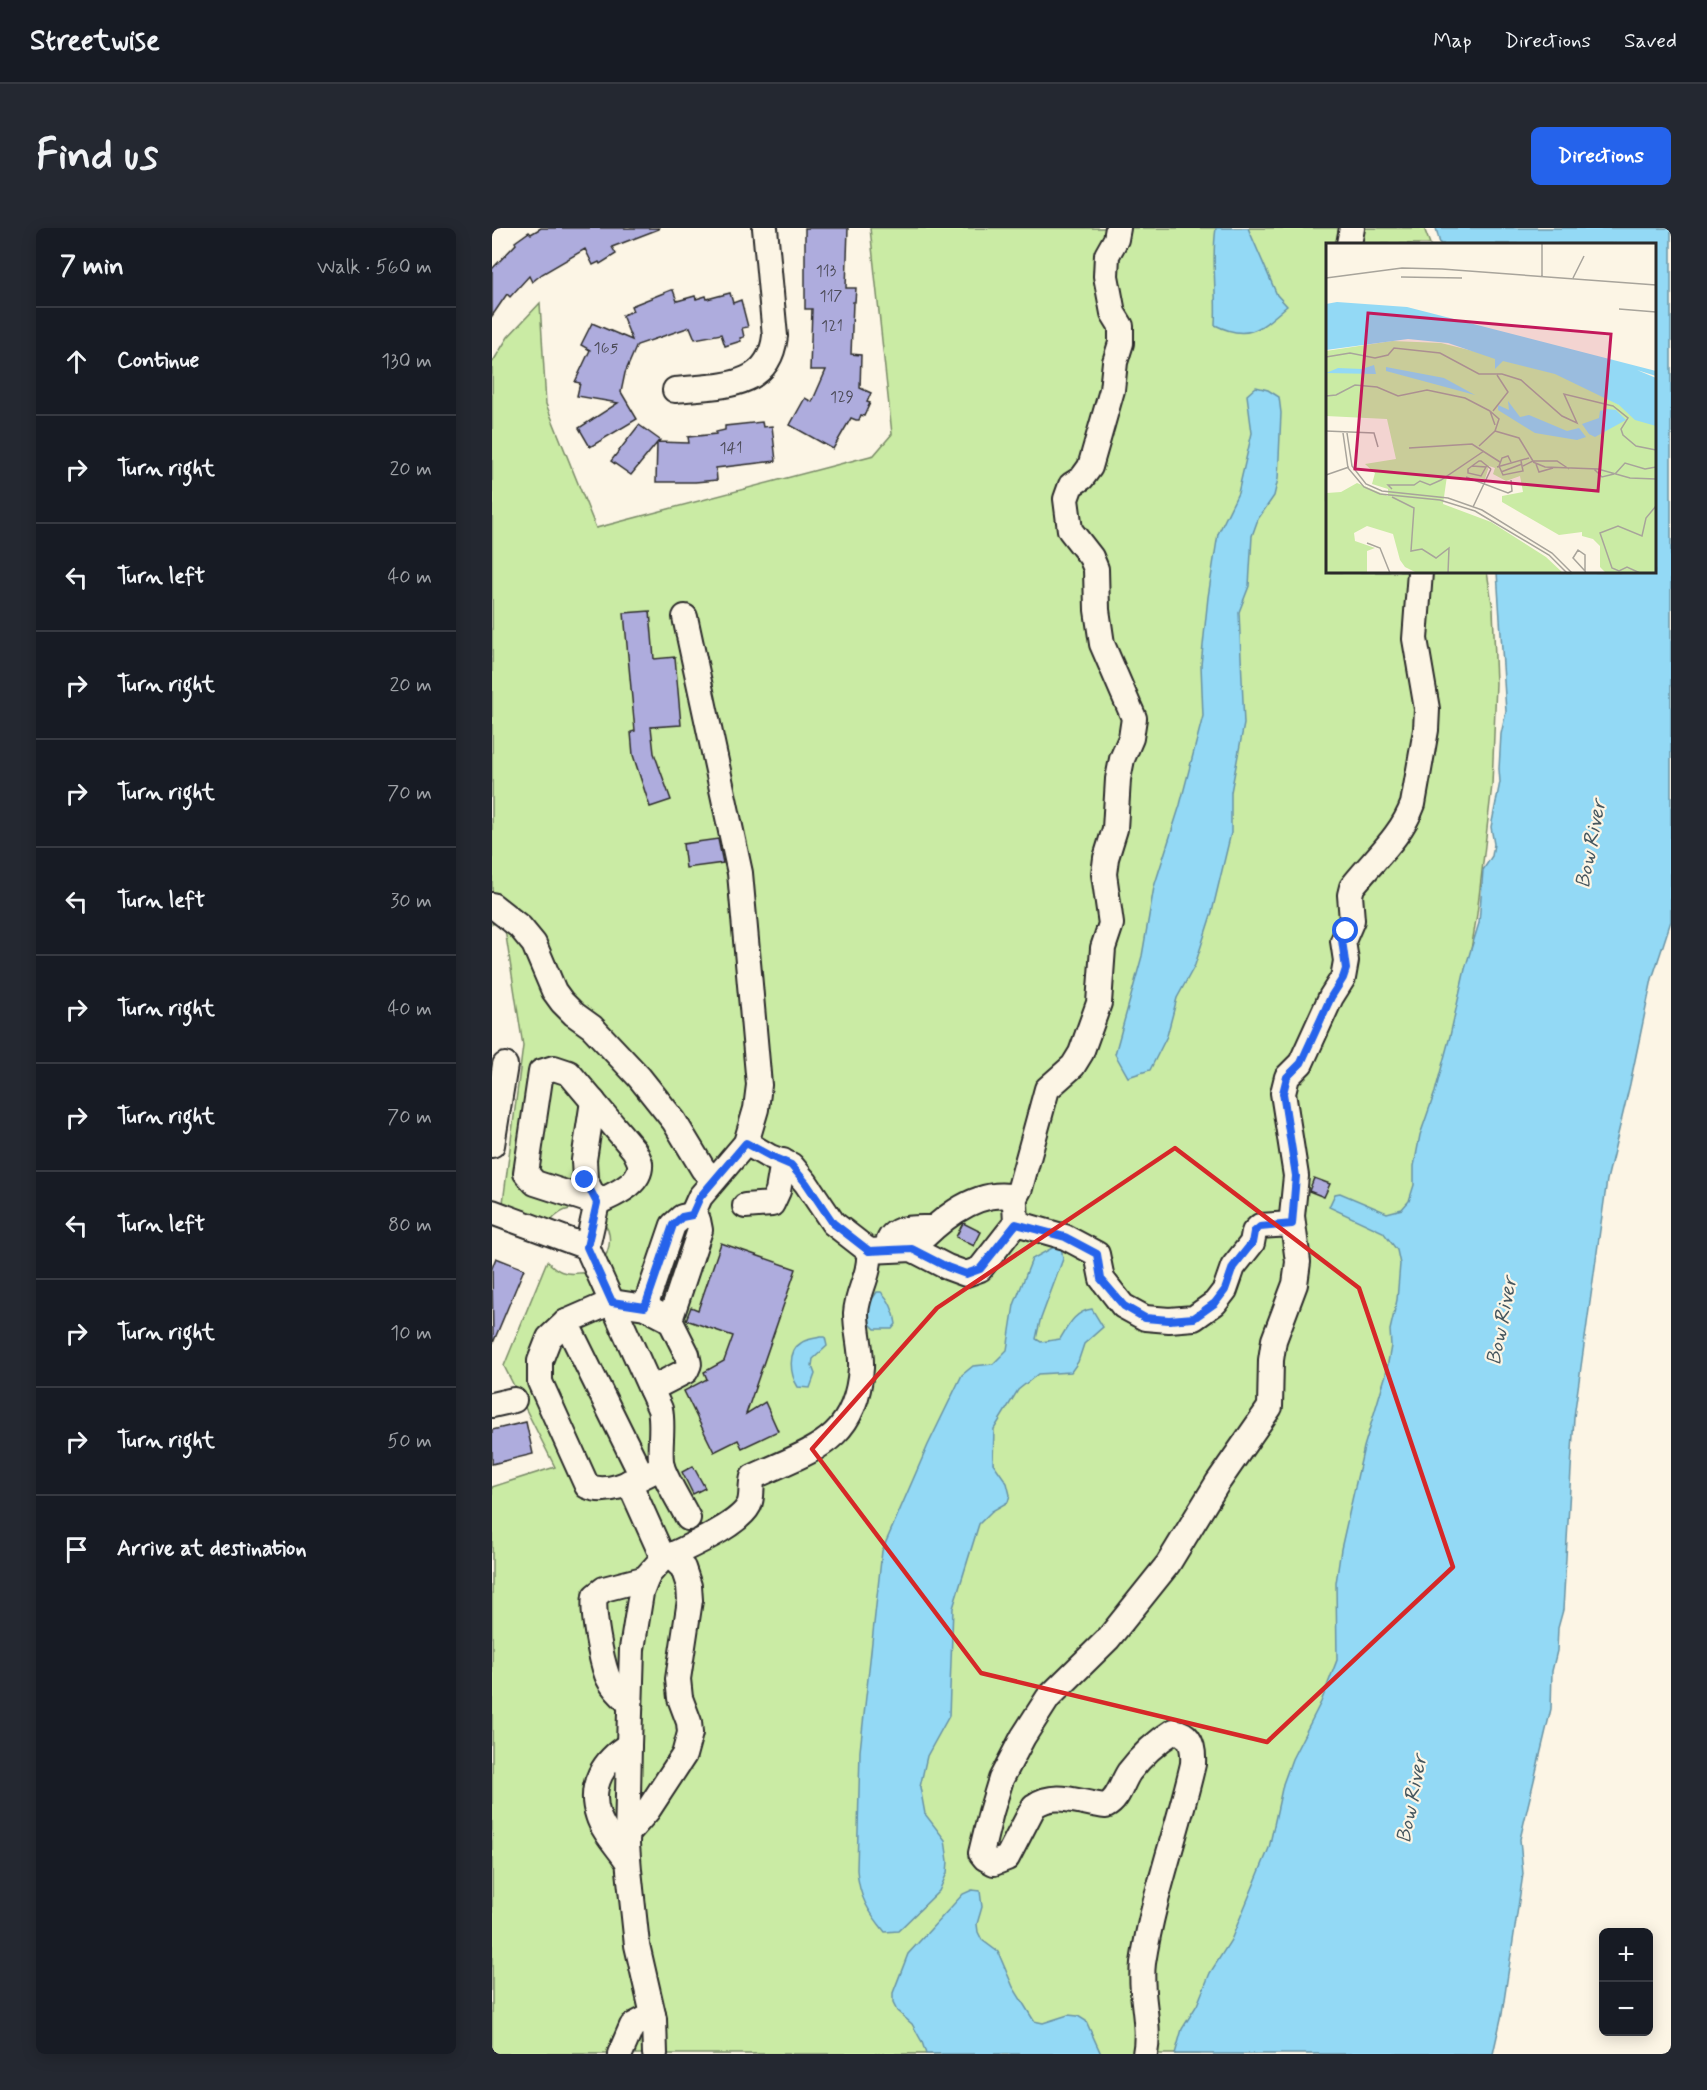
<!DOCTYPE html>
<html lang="en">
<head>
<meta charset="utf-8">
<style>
	:root { --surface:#171b24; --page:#242831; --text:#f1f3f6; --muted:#9ea1a6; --line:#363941; --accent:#2563eb }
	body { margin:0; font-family:Mynerve,sans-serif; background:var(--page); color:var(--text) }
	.controls { position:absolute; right:18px; bottom:18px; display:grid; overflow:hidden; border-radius:9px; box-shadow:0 3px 15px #0003 }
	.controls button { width:54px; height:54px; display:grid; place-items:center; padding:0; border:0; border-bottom:2px solid var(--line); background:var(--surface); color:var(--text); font:30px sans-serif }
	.stop { position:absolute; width:18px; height:18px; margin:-14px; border:4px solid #2563eb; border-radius:50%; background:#fff }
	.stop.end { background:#2563eb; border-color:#fff; box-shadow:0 2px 6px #0008 }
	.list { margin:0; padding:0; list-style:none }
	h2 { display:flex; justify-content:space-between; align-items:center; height:78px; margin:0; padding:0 24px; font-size:26px }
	h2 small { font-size:20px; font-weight:400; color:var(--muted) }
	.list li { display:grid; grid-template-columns:39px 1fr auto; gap:18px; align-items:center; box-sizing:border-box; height:108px; padding:0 24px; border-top:2px solid var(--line) }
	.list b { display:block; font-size:22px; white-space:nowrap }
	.list em { font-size:20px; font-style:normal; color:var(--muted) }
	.icon { flex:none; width:33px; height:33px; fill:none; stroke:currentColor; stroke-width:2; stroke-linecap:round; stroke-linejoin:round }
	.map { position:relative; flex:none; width:1179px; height:1826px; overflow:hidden; border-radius:9px }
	header { display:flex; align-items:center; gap:36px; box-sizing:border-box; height:84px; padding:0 30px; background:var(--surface); border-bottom:2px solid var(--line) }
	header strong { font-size:28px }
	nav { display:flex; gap:33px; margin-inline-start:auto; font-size:21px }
	.intro { display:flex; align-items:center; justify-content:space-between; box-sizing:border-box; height:144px; padding:0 36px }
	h1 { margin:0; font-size:42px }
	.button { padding:15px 27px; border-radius:9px; background:var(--accent); color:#fff; font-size:21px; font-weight:700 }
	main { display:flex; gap:36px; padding:0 36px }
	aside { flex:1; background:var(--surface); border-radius:9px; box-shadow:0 3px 15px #0003 }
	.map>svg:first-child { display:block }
	.green { fill:#caeba4; stroke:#7a8b68; stroke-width:1.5 }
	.water { fill:#93d9f5; stroke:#6993a4; stroke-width:1.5 }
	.building { fill:#aeacdd; stroke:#2b2b2b; stroke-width:1.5 }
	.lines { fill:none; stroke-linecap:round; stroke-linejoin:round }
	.minor-casing { stroke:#2b2b2b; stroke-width:28 }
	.minor { stroke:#fcf5e5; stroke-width:24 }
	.route { stroke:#2563eb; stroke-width:8 }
	.marked { fill:none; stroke:#d62828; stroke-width:4.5; stroke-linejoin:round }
	.labels { text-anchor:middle; stroke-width:4.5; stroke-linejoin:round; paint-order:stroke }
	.number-label { font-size:16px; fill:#4c4b58 }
	.water-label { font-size:21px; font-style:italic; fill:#45565e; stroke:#fcf5e5 }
	.inset-road { fill:none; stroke:#a8a49b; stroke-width:1.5 }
	.view { fill:#c2185b; fill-opacity:0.15; stroke:#c2185b; stroke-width:3 }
	.inset-edge { fill:none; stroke:#2b2b2b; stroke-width:3 }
</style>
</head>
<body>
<header>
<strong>Streetwise</strong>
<nav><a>Map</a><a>Directions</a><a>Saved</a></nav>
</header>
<div class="intro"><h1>Find us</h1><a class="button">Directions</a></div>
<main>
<aside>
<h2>7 min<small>Walk · 560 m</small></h2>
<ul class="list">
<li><svg class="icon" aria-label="ahead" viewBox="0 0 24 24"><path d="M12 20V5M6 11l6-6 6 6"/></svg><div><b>Continue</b></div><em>130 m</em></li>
<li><svg class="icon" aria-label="right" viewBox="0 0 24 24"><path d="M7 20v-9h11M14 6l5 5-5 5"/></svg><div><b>Turn right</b></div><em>20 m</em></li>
<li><svg class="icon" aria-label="left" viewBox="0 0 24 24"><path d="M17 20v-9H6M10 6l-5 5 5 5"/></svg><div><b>Turn left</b></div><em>40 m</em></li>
<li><svg class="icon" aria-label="right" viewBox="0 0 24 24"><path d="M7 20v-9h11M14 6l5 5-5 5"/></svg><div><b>Turn right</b></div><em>20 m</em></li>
<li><svg class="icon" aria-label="right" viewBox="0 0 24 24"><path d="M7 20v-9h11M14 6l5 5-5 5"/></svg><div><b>Turn right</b></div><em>70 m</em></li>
<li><svg class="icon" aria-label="left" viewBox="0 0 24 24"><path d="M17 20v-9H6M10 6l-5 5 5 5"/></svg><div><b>Turn left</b></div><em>30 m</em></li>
<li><svg class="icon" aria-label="right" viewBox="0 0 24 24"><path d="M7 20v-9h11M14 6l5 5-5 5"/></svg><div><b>Turn right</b></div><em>40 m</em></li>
<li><svg class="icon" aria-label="right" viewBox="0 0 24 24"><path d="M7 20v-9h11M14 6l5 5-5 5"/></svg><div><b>Turn right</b></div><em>70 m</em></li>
<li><svg class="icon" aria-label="left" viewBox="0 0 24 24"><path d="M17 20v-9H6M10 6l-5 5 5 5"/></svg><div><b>Turn left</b></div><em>80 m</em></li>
<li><svg class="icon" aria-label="right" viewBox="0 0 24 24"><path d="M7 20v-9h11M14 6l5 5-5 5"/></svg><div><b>Turn right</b></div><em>10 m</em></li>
<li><svg class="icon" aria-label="right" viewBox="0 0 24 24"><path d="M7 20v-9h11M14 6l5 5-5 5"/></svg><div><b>Turn right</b></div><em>50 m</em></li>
<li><svg class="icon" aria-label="arrive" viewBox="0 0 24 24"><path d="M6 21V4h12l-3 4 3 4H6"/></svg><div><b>Arrive at destination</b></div></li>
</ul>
</aside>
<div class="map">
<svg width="1179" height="1826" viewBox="0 0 1179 1826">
	<rect width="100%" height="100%" fill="#fcf5e5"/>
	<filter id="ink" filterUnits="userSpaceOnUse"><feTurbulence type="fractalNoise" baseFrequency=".0167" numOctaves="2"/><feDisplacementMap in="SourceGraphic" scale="12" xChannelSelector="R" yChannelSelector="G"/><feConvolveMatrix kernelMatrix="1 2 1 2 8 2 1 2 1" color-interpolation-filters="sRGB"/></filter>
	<g filter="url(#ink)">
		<path class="green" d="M378,0H932L938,16H836V344H995L1001,381L1004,455L1000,557L985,686L858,1446L708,1826H0V1259L63,1239L12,1138L55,1033C65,1043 72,1047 87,1045C91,1045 97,1045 101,1043C113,1035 121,1017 116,1002C111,990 91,978 78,981C70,982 64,987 59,993L11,975L31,818L12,695L0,696V135L16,109L48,75L54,176L104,300L382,227L400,206Z"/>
		<g class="water">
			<path d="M724,0H756L785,67L795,78C769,100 757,114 723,97C725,64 719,32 724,0Z"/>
			<path d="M944,0H1179V693L1160,751L1138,856L1115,952L1082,1189L1071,1382L1066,1400L1065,1423L1060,1443L1059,1481L1028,1611L1031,1646L1010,1786L1001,1826H683L690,1801L705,1777L718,1745L739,1712L777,1620L791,1556L800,1531L829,1474L845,1432L844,1355L849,1321L872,1219L894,1146L899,1118L898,1102L905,1072L908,1036L905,1022L891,1004L837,979L843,966L848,965L895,985L910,981L917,973L922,957V938L928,907L943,864L958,808L973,741L987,695L991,642L1000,628L1002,616L999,599L1008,554L1007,541L1009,506L1014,484L1005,344H1162V16H948Z"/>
			<path d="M764,159L776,162L787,169L789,185L786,251L782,268L766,291L760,308L757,358L747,384L752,496L739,564V605L720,684L703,737L685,770L675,808L658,842L636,849L623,826L650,728L662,659L688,577L711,488L709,437L716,369L726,306L746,265L760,205L755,167Z"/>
			<path d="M569,1018L571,1031L548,1093L544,1111L549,1114L568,1111C576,1098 583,1083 600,1081L611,1099L592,1116L586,1134L579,1144L546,1146L526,1162L502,1201L501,1235L515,1255L518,1267L516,1274L500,1283L487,1296L461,1380L457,1488L435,1528L428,1559L433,1586L453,1612L456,1633L455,1645L447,1663L406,1703L393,1704C376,1683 367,1669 365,1642L368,1523L390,1323L436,1217L470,1147L481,1138L501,1136L515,1122L522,1077L540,1031L562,1019Z"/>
			<path d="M385,1064H389C397,1071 403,1085 404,1096L400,1101H383L375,1093L378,1074Z"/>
			<path d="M328,1109H333L335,1118L321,1131L320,1138L323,1146L318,1160L306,1159C298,1147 295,1123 309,1115C314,1111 322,1111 328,1109Z"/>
			<path d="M480,1662L488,1663L490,1679L485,1696L486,1704L490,1712L506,1724L521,1759L542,1793L551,1795L576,1787L586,1788L594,1793L609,1826H434L430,1814L420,1796L405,1783L401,1775V1765L416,1726L471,1666Z"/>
		</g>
		<g class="building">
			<path d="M49,0H167V1L120,19L124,26L108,36L107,34L101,37L93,21L50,46L40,54L37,48L18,69L15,66L0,88V41L24,16L23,14L37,4L39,6Z"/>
			<path d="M313,0H356L354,60H364L363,74H361L359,126L369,127L368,160L379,165L375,174L378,175L372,188L369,187L367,192H364L359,190L341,221L298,197L313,170L320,174L334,142H318L320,81H313Z"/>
			<path d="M179,62H181L185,73L203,68L204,71L214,68L215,71L238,65L241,75L249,72L256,99L250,100L252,109L248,110L249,113L233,118L229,106L203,111L198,99L145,117L133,145L129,164L145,191L98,219L87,200L126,175L85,168L88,155L83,154L98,122L89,117L100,95L140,112L130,87L141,83L139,78Z"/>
			<path d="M270,194L271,199L280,198L284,233L224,240L225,252L203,254H164L165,215L139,247L119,233L147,197L168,212L166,214L197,215L196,209L224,206V204L233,202V198Z"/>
			<path d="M158,383L162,431L183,429L189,497L159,499L162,525L179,572L158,579L141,527L139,504L143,503L132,385Z"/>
			<path d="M226,611L231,635L194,640L191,616Z"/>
			<path d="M822,950L838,956L832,969L817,963Z"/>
			<path d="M471,995L489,1004L482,1018L464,1009Z"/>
			<path d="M229,1015L304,1041L254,1186L273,1174L286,1203L250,1220L246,1212L222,1224L192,1163L215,1151L212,1144L232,1133L241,1108L194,1092L199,1079L206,1082Z"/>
			<path d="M4,1030L32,1041L1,1115L0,1040Z"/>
			<path d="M34,1194L41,1226L0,1236V1202Z"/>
			<path d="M201,1238L213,1260L201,1266L190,1244Z"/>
		</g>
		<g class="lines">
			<g class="minor-casing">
				<g id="minor">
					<path d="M857,16L860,0"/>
					<path d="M183,162C225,157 277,163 283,108L273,0"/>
					<path d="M193,389L248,645L267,857L264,881L254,915L208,969L200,987"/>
					<path d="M0,677L28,699L42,716L62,763L70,774L82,786L100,799L147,849L182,893L211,941L222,951"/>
					<path d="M101,873L92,932L93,952L105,975"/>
					<path d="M254,915L278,929L299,937L314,955L341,995L377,1023L420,1021L455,1039L474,1046L488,1041L524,995L523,975L517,968C480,963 444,996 420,1021"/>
					<path d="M0,917L13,837"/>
					<path d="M521,973L528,960L555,861L581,838L589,825L607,775L611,720L619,696L612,646L614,630L623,601L626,551L630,531L639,510L642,490L610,416L605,382L604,341L599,329L578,302L574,271L579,257L590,250L598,239L620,162L623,134L629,115V98L621,85L614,48L615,27L624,11L626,0"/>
					<path d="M105,975L43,955L34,945L49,844L62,840L77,845L142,922C144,926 147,931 148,935C150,957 120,967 105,975L95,1019L168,1181C172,1200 166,1223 170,1239C176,1256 188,1274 196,1290"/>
					<path d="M253,978L280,976L286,963L291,933"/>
					<path d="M0,984L95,1019"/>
					<path d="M524,995L573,1009L605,1026L610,1051L631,1078L653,1090L677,1092L702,1090L723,1075L733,1062L741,1039L760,1015L762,1004L768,998L800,996"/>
					<path d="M395,1022C396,997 421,1000 440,1000"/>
					<path d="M153,1079L181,997L190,989L200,987"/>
					<path d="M178,1092L208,1002L206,992L200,987"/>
					<path d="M74,1094L150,1248"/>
					<path d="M159,1161L194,1143L197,1136L195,1126L178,1092L153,1079L120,1074L74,1094L57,1110L48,1133V1154L95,1258C119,1269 148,1249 170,1239"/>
					<path d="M0,1177L22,1172"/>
					<path d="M137,1254L168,1323L173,1328H178C198,1318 247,1297 257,1277C261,1268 258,1259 261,1249C319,1222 364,1214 369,1140C370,1122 364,1104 364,1085C365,1064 379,1047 377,1023"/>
					<path d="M138,1476C130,1468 119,1458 115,1447C109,1431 100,1384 103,1368L112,1361L155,1350"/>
					<path d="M135,1606L156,1582L192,1527L198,1505L197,1494L188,1470L186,1451L198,1372L197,1358L191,1340L178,1328"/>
					<path d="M136,1634C127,1620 111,1604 106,1587C96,1557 112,1532 137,1517"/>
					<path d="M128,1826L140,1798L161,1787"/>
					<path d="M163,1826L162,1791L145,1717L137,1642L135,1617L137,1517L140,1421L149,1365L156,1347L173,1328"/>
					<path d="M653,1826C659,1795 647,1767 651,1735C661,1668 686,1602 701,1536C702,1519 699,1506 682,1503C664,1514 650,1527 637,1544C629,1556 627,1571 614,1578C590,1576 563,1562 542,1578L515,1630L502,1635L493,1630L489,1625L499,1584L509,1551L531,1509L556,1470L616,1411L676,1336L726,1254L778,1179L779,1132L782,1112L803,1056L806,1034L800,988L804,948L791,865L795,849L809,835L839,769L851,750L854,733L851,713L860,692L858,667L860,659C881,632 909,609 921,576L934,502L935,481L923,411L928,344"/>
				</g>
			</g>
			<use href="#minor" class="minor"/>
		</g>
	</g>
	<g class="lines" filter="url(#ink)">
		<path class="route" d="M93,952L105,975L95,1019L120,1074L153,1079L181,997L190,989L200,987L208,969L254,915L278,928L299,937L314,955L341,995L377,1023L420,1021L455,1039L474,1046L488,1041L524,996L573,1009L605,1026L609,1051L632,1078L653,1090L677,1092L702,1090L723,1075L733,1062L741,1039L760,1015L762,1004L768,999L800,996L804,948L791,865L795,849L809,835L839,769L851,750L854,741L850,712L854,703"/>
	</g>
	<path class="marked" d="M683,920L867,1060L961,1339L775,1514L489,1445L320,1221L445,1080Z"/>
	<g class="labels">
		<g class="number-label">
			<text x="334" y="48">113</text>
			<text x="339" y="73">117</text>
			<text x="340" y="103">121</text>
			<text x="114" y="125">165</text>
			<text x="350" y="174">129</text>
			<text x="239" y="225">141</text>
		</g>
		<g class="water-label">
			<text transform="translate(1098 616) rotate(-79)" y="7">Bow River</text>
			<text transform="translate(1009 1093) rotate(-79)" y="7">Bow River</text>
			<text transform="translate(919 1571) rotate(-79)" y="7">Bow River</text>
		</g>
	</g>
	<g transform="translate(834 15)">
		<rect width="330" height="330" fill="#fcf5e5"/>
		<path d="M66,98L115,100L231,129L330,181V330H280L274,324V303L267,296L256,293V289L233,292L176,259V253L197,249L194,233L180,238L167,231L169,225L163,223L159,236L121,233L117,261L165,279L220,314L237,330L89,329L79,324L74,317L67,291L41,283L28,290L29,298L49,305L41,308V330H0V246L1,250L15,249L31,240L62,253V246L46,241L49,230L39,221L70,216L61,176L0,173V108Z" fill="#caeba4"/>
		<path d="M11,59L81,64L330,128V133L311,127L330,135V183L309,177L293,162L229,131L177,118L169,126V116L122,100L82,96L0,107V61ZM48,122L50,131L0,130L12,125L36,126ZM60,124L118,135L149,152L60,128ZM182,158L194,174L203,172L241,188L253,185L260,194L251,197L209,190L172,167V162L183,167ZM281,166L290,167L300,177L269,194L263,191L256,181L273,175L274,168Z" fill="#93d9f5"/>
		<path class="inset-road" d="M216,0V33M75,34L136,35M0,35L76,25L116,26L330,42M247,35L258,13M293,66L330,69M0,114L24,110L49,115L62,112L68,105L114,110L153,131H176L195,137L236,173L251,180L238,151L287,163L302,175L295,186L297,192L310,203L330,207M0,153L10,152L29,142L51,144L72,153L101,147L139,155L164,168M167,168L182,149L171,132M0,188L48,190L52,204M169,188L193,195L207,218L197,223M17,190L22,225L38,244L54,251L114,257L149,268L223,312L241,330M21,190L26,223L40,241L56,248L122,255L156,267L226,310L246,330M153,203L169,188L173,176L164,168L169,182M83,205L146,201L174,219M207,218H231L243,226M185,219L182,213L176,215L173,223L177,232L197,228L195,218M207,219L219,224L272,226L304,235L330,236M210,221L213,229L227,225M146,223L160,224L155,233L142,230V226L146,223L153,218H155L165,226M171,224L203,215M268,226L276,234L288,231M175,229L196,221M289,231L299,220L319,226L330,224M0,232L23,224M140,234L182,250L186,248L185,237M66,246L62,242H88L94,238L104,242L115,237L158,208M66,254L88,265L85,308L96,306L110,315L123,305L122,330M147,264L165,226M41,300L54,305L64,330M259,328V312L252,307L247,315L248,316L259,328L260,330M314,330L301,324L293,328L286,325L274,290L292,283L316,293L320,275L330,263"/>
		<path class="view" d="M42,70L285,91L272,248L29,226Z"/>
		<rect width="330" height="330" class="inset-edge"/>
	</g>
</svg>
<div class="controls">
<button>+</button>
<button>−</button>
</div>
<div class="stop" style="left:854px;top:703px"></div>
<div class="stop end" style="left:93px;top:952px"></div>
</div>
</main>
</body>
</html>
